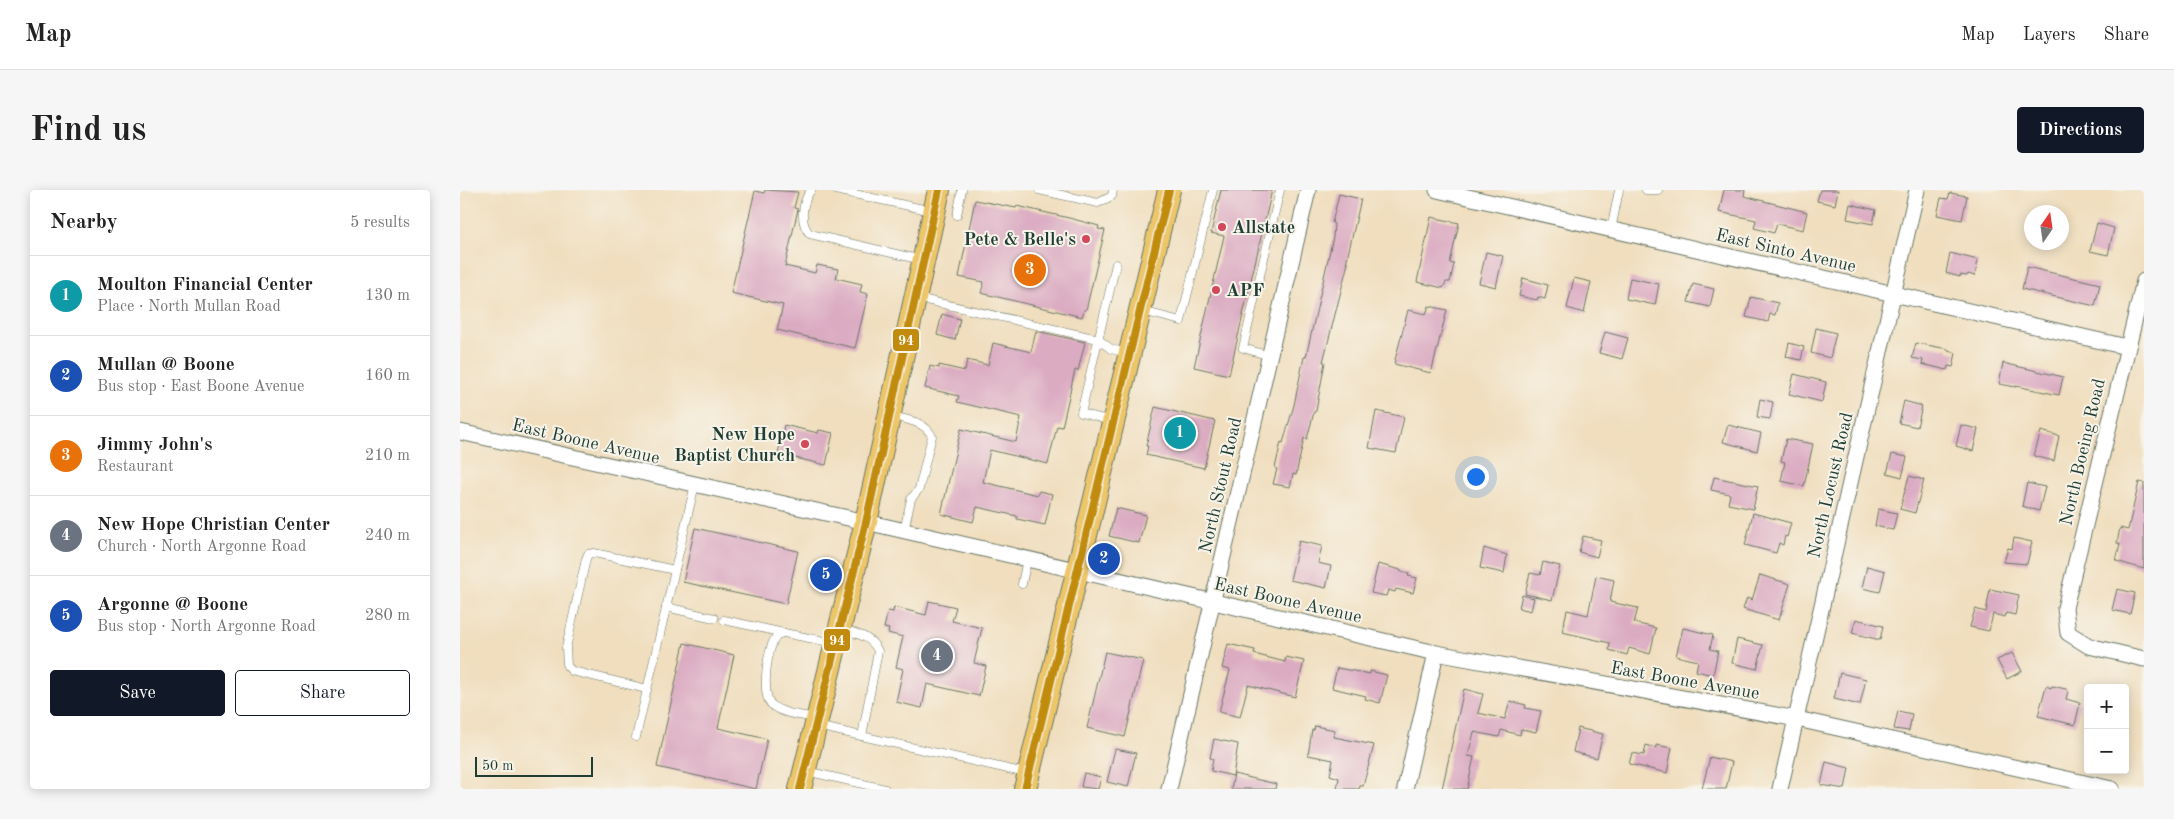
<!DOCTYPE html>
<html lang="en">
<head>
<meta charset="utf-8">
<style>
	:root { --surface:#fff; --page:#f6f6f6; --text:#222; --muted:#767676; --line:#e0e0e0; --accent:#111827 }
	body { margin:0; font-family:"Old Standard TT",serif; background:var(--page); color:var(--text) }
	.controls { position:absolute; right:15px; bottom:15px; display:grid; overflow:hidden; border-radius:5px; box-shadow:0 2px 12px #0003 }
	.controls button { width:45px; height:45px; display:grid; place-items:center; padding:0; border:0; border-bottom:1px solid var(--line); background:var(--surface); color:var(--text); font:25px sans-serif }
	.compass { position:absolute; left:1564px; top:15px; width:45px; height:45px; border-radius:50%; background:var(--surface); box-shadow:0 2px 12px #0003; rotate:13deg }
	.scale { position:absolute; left:15px; bottom:12px; width:118px; box-sizing:border-box; padding-left:5px; border:2px solid #1f3d34; border-top:0; font-size:14px; line-height:18px; white-space:nowrap; color:#1f3d34; -webkit-text-stroke:4px #f7f3e8; paint-order:stroke }
	.you { position:absolute; left:1015px; top:286px; width:18px; height:18px; margin:-12px; border:4px solid #fff; border-radius:50%; background:#1a73e8; box-shadow:0 0 0 8px #1a73e833 }
	.badge { display:grid; place-items:center; width:32px; height:32px; border-radius:50%; background:var(--accent); color:#fff; font-size:16px; font-weight:700 }
	.pin { position:absolute; translate:-50% -50%; border:2px solid #fff; box-shadow:0 1px 5px #0006 }
	.list { margin:0; padding:0; list-style:none }
	h2 { display:flex; justify-content:space-between; align-items:center; height:65px; margin:0; padding:0 20px; font-size:21px }
	h2 small { font-size:16px; font-weight:400; color:var(--muted) }
	.list li { display:grid; grid-template-columns:32px 1fr auto; gap:15px; align-items:center; box-sizing:border-box; height:80px; padding:0 20px; border-top:1px solid var(--line) }
	.list b { display:block; font-size:19px; white-space:nowrap }
	.list p { margin:0; font-size:16px; white-space:nowrap; color:var(--muted) }
	.list em { font-size:16px; font-style:normal; color:var(--muted) }
	.actions { display:flex; gap:10px; padding:15px 20px }
	.actions a { flex:1; padding:11px 0; border:1px solid var(--accent); border-radius:5px; text-align:center; font-size:18px; color:var(--accent) }
	.actions .main { background:var(--accent); color:#fff }
	.map { position:relative; flex:none; width:1684px; height:599px; overflow:hidden; border-radius:5px }
	header { display:flex; align-items:center; gap:30px; box-sizing:border-box; height:70px; padding:0 25px; background:var(--surface); border-bottom:1px solid var(--line) }
	header strong { font-size:24px }
	nav { display:flex; gap:28px; margin-inline-start:auto; font-size:18px }
	.intro { display:flex; align-items:center; justify-content:space-between; box-sizing:border-box; height:120px; padding:0 30px }
	h1 { margin:0; font-size:35px }
	.button { padding:12px 22px; border-radius:5px; background:var(--accent); color:#fff; font-size:18px; font-weight:700 }
	main { display:flex; gap:30px; padding:0 30px }
	aside { flex:1; background:var(--surface); border-radius:5px; box-shadow:0 2px 12px #0003 }
	.map>svg:first-child { display:block }
	.building { fill:#dbabc2 }
	.lines { fill:none; stroke-linecap:round; stroke-linejoin:round }
	.service-casing { stroke:#687564; stroke-width:9 }
	.minor-casing { stroke:#687564; stroke-width:17 }
	.primary-casing { stroke:#687564; stroke-width:24 }
	.service { stroke:#fff; stroke-width:8 }
	.minor { stroke:#fff; stroke-width:15 }
	.primary { stroke:#ecc669; stroke-width:22 }
	.bus-1-casing { stroke:#f7f3e8; stroke-width:11 }
	.bus-1 { stroke:#c18c0d; stroke-width:8 }
	.poi-dot { fill:#d1495b; stroke:#f7f3e8; stroke-width:2 }
	.labels { text-anchor:middle; stroke-width:4; stroke-linejoin:round; paint-order:stroke }
	.poi-label { font-size:18px; font-weight:bold; fill:#1f3d34; stroke:#f7f3e8; text-anchor:start }
	.street-label { font-size:18px; fill:#1f3d34; stroke:#f7f3e8 }
	.line-badge { stroke:#f7f3e8; stroke-width:2 }
	.badge-label { font-size:14px; text-anchor:middle; font-weight:bold; fill:#fff }
</style>
</head>
<body>
<header>
<strong>Map</strong>
<nav><a>Map</a><a>Layers</a><a>Share</a></nav>
</header>
<div class="intro"><h1>Find us</h1><a class="button">Directions</a></div>
<main>
<aside>
<h2>Nearby<small>5 results</small></h2>
<ul class="list">
<li><span class="badge" style="background:#0f9aa8">1</span><div><b>Moulton Financial Center</b><p>Place · North Mullan Road</p></div><em>130 m</em></li>
<li><span class="badge" style="background:#1a4fb4">2</span><div><b>Mullan @ Boone</b><p>Bus stop · East Boone Avenue</p></div><em>160 m</em></li>
<li><span class="badge" style="background:#e8710a">3</span><div><b>Jimmy John's</b><p>Restaurant</p></div><em>210 m</em></li>
<li><span class="badge" style="background:#6b7280">4</span><div><b>New Hope Christian Center</b><p>Church · North Argonne Road</p></div><em>240 m</em></li>
<li><span class="badge" style="background:#1a4fb4">5</span><div><b>Argonne @ Boone</b><p>Bus stop · North Argonne Road</p></div><em>280 m</em></li>
</ul>
<div class="actions"><a class="main">Save</a><a>Share</a></div>
</aside>
<div class="map">
<svg width="1684" height="599" viewBox="0 0 1684 599">
	<rect width="100%" height="100%" fill="#f7f3e8"/>
	<filter id="ink" filterUnits="userSpaceOnUse"><feTurbulence type="fractalNoise" baseFrequency=".02" numOctaves="2"/><feDisplacementMap in="SourceGraphic" scale="10" xChannelSelector="R" yChannelSelector="G"/><feConvolveMatrix kernelMatrix="1 2 1 2 8 2 1 2 1" color-interpolation-filters="sRGB"/></filter>
	<filter id="wash" filterUnits="userSpaceOnUse"><feTurbulence type="fractalNoise" baseFrequency=".0096" numOctaves="4" result="noise"/><feDisplacementMap in="SourceGraphic" scale="20" xChannelSelector="R" yChannelSelector="G"/><feGaussianBlur stdDeviation="1.12" result="paint"/><feColorMatrix in="noise" values="0 0 0 0 0 0 0 0 0 0 0 0 0 0 0 0 0 1.4 0 .05"/><feComposite in="paint" operator="in"/></filter>
	<g filter="url(#wash)">
		<rect width="100%" height="100%" fill="#f0debe"/>
		<g id="blocks">
			<g class="building">
				<path d="M305,0L338,2L334,18L338,19L325,76L355,83L357,75L378,79L376,88L402,94L400,102L408,104L395,158L317,140L323,115L271,103L295,1L304,3Z"/>
				<path d="M761,0H812L769,185L734,177L764,46L751,43Z"/>
				<path d="M1264,0H1285L1284,6L1347,22L1343,40L1317,34L1314,43L1294,38L1296,30L1259,22Z"/>
				<path d="M1360,0H1378L1375,15L1357,11Z"/>
				<path d="M1490,3L1507,6L1502,30L1477,25L1481,8L1488,9Z"/>
				<path d="M879,4L901,9L886,73H888L863,172H865L856,221L854,222L847,249L844,248L836,285L833,284L830,297L813,294L817,279L815,278L821,252L823,253L834,215L844,167H846L873,47L874,34L872,33Z"/>
				<path d="M515,10L556,18L557,16L609,28L639,36L638,39L645,40L626,120H624L622,127L521,103L524,92L499,87Z"/>
				<path d="M1390,14L1416,20L1413,34L1387,29Z"/>
				<path d="M971,27L999,33L990,73L994,74L990,92H986L983,98L957,92Z"/>
				<path d="M1637,33L1654,38L1648,65L1630,61Z"/>
				<path d="M1026,62L1043,66L1036,97L1019,93Z"/>
				<path d="M1490,63L1518,70L1515,86L1508,84L1507,86L1500,85V87L1486,83Z"/>
				<path d="M1567,77L1640,94L1635,116L1562,99Z"/>
				<path d="M1063,88L1088,95L1085,109L1078,107L1077,110L1059,106Z"/>
				<path d="M1114,88L1131,92L1124,123L1107,118Z"/>
				<path d="M1170,88L1199,94L1195,115L1166,109Z"/>
				<path d="M1233,94L1254,99L1250,117L1228,112Z"/>
				<path d="M1291,107L1318,113L1315,125L1310,124L1308,132L1286,127Z"/>
				<path d="M969,116L987,120L971,183L934,174L948,120L966,124Z"/>
				<path d="M482,124L500,129L495,150L477,145Z"/>
				<path d="M1356,138L1376,143L1370,168L1351,163Z"/>
				<path d="M576,141L625,152L618,181L615,180L602,237L597,236L588,274L530,260L523,292L578,305L579,301L592,304L585,335L557,329V326L517,317L513,332L481,324L501,239L556,252L561,227L497,212L499,206L465,198L470,176L479,178V175L505,181L507,170L528,175L533,153L571,162Z"/>
				<path d="M1145,142L1168,148L1162,169L1139,163Z"/>
				<path d="M1329,153L1344,157L1341,170L1326,167Z"/>
				<path d="M1456,153L1488,159V161L1496,163L1493,177L1488,176L1487,180L1462,174L1463,170L1452,168Z"/>
				<path d="M1543,173L1603,187L1599,205L1556,196V197L1539,194Z"/>
				<path d="M1334,184L1366,192L1362,212L1329,204Z"/>
				<path d="M1300,209L1313,212L1310,229L1297,227Z"/>
				<path d="M1444,211L1462,216L1457,237L1439,233Z"/>
				<path d="M695,217L755,231L744,278L686,265L688,256H686Z"/>
				<path d="M916,221L944,227L936,263L909,258Z"/>
				<path d="M324,235L358,243L359,240L373,243L366,275L318,264Z"/>
				<path d="M1268,235L1301,243L1297,261L1263,252Z"/>
				<path d="M1501,235L1518,239L1513,261L1496,256Z"/>
				<path d="M1581,241L1599,246L1594,271L1574,266Z"/>
				<path d="M1326,249L1353,254L1344,296L1321,291L1325,272L1321,271Z"/>
				<path d="M1432,264L1447,267L1442,287L1427,283Z"/>
				<path d="M1449,286L1464,290L1455,323L1440,319Z"/>
				<path d="M1254,287L1298,296L1293,319L1268,314L1270,304L1251,300Z"/>
				<path d="M1679,292L1684,293V379L1656,371L1660,354L1657,353L1660,338L1668,340Z"/>
				<path d="M1567,293L1585,297L1579,321L1562,316Z"/>
				<path d="M656,318L686,325L679,353L649,346Z"/>
				<path d="M1418,319L1437,323L1433,340L1415,336Z"/>
				<path d="M1293,323L1331,333L1327,347L1325,346L1323,355L1319,353L1316,363L1285,355Z"/>
				<path d="M235,338L338,361L326,414L223,392Z"/>
				<path d="M1123,346L1141,350L1137,367L1119,362Z"/>
				<path d="M1554,348L1572,352L1567,374L1544,372L1548,358L1552,359Z"/>
				<path d="M839,351L862,356L858,373L871,376L866,398L830,390Z"/>
				<path d="M1024,358L1047,365L1044,383L1020,378Z"/>
				<path d="M1083,372L1100,376L1092,410L1065,404L1070,383L1080,385Z"/>
				<path d="M918,374L941,380L940,381L949,383L948,386L957,388L953,403L936,399L935,402L928,400L926,406L911,403Z"/>
				<path d="M1407,376L1425,381L1420,402L1402,398Z"/>
				<path d="M1300,385L1330,394L1319,430L1283,419L1287,408L1292,410Z"/>
				<path d="M1136,386L1154,390L1150,412L1178,418L1174,433L1196,438L1190,464L1169,458L1167,465L1149,460L1150,453L1102,442L1107,420L1128,425Z"/>
				<path d="M1530,399L1559,405L1555,425L1546,423L1545,427L1533,424L1529,441L1510,437L1515,419L1526,422Z"/>
				<path d="M1657,399L1675,403L1670,424L1652,420Z"/>
				<path d="M1062,405L1074,408L1071,421L1059,418Z"/>
				<path d="M469,411L496,417L492,431L522,438L514,473L526,476L519,506L467,494L462,518L436,512L443,479L436,477L443,447L428,443L429,439L424,438L428,421L433,422L434,417L466,425Z"/>
				<path d="M1396,429L1423,436L1420,450L1392,443Z"/>
				<path d="M1223,438L1253,445L1250,459L1258,461L1253,485L1236,481L1238,471L1216,466Z"/>
				<path d="M1277,449L1303,455L1297,479L1272,473Z"/>
				<path d="M224,453L274,465L258,538L307,549L296,599L197,577Z"/>
				<path d="M768,454L795,460L794,464L825,472L826,467L844,471L835,507L788,495L780,527L759,522L770,480L762,478Z"/>
				<path d="M645,462L683,470L665,547L627,538Z"/>
				<path d="M1552,463L1562,481L1547,489L1537,470Z"/>
				<path d="M877,478L910,484V481L927,485L920,513L905,509L906,506L872,498Z"/>
				<path d="M1380,483L1406,489L1400,515L1374,509Z"/>
				<path d="M1586,496L1591,498L1592,496L1606,499L1608,501L1606,509L1620,513L1615,535L1578,526Z"/>
				<path d="M1004,499L1023,504L1018,523L1045,529L1050,511L1066,515L1065,518L1081,521L1076,542L1061,539L1060,545L1041,540L1039,547L1014,542L1008,566L1014,567L1007,599H982Z"/>
				<path d="M1438,521L1452,524L1449,541L1434,539Z"/>
				<path d="M855,536L875,540L874,547L914,555L903,596H900L899,599H877L879,588L870,585L873,570L848,565L852,540H854Z"/>
				<path d="M1118,538L1143,544L1137,568L1113,562Z"/>
				<path d="M754,549L778,554L773,586L751,581L753,569L750,568Z"/>
				<path d="M1186,555L1196,558V555L1212,558L1207,583L1169,574L1172,563L1184,565Z"/>
				<path d="M655,559L676,563L668,597L647,592Z"/>
				<path d="M1250,567L1272,572L1266,599H1242Z"/>
				<path d="M1366,572L1389,578L1385,599L1361,595Z"/>
				<path d="M624,583L641,587L638,599L621,597Z"/>
				<path d="M774,584L816,594L815,599H771Z"/>
			</g>
		</g>
	</g>
	<g filter="url(#ink)">
		<use href="#blocks" fill-opacity="0" stroke="#687564" stroke-width="1"/>
		<g class="lines">
			<g class="service-casing">
				<g id="service">
					<path d="M351,0C342,12 339,33 350,44L462,70"/>
					<path d="M376,0L472,21"/>
					<path d="M579,0L638,13L652,6L653,0"/>
					<path d="M1186,0H1198"/>
					<path d="M497,25L502,0"/>
					<path d="M1151,40L1159,0"/>
					<path d="M457,108L638,149L651,159L667,163"/>
					<path d="M682,121L721,131L753,0"/>
					<path d="M810,166L783,158L820,0"/>
					<path d="M432,226C447,230 464,231 472,246L459,299L451,309L444,341"/>
					<path d="M651,231L621,223L656,74"/>
					<path d="M562,394L567,369"/>
					<path d="M206,417L254,428"/>
					<path d="M264,430L324,443"/>
					<path d="M382,439C397,444 411,446 418,461L402,546"/>
					<path d="M187,499L112,481L107,476L106,458L126,369L128,364L134,363L215,380"/>
					<path d="M355,528C342,525 320,524 311,514C301,504 307,455 317,446C318,444 321,444 324,443L374,453"/>
					<path d="M357,536L566,583"/>
					<path d="M176,547L235,294"/>
					<path d="M346,581L425,599"/>
				</g>
			</g>
			<g class="minor-casing">
				<g id="minor">
					<path d="M977,0L1667,157"/>
					<path d="M1684,91L1605,418L1608,443L1629,456L1684,469"/>
					<path d="M0,242L406,332L976,463L1337,529L1652,599"/>
					<path d="M709,599L848,0"/>
					<path d="M945,599L976,463"/>
					<path d="M1320,599L1457,0"/>
				</g>
			</g>
			<g class="primary-casing">
				<g id="primary">
					<path d="M340,599L406,332L479,0"/>
					<path d="M565,599L709,0"/>
				</g>
			</g>
			<use href="#service" class="service"/>
			<use href="#minor" class="minor"/>
			<use href="#primary" class="primary"/>
			<g class="bus-1-casing">
				<g id="bus-1">
					<path d="M340,599L406,332L479,0"/>
					<path d="M565,599L709,0"/>
				</g>
			</g>
			<use href="#bus-1" class="bus-1"/>
		</g>
	</g>
	<g class="poi-dot">
		<circle cx="762" cy="37" r="5"/>
		<circle cx="626" cy="49" r="5"/>
		<circle cx="756" cy="100" r="5"/>
		<circle cx="345" cy="254" r="5"/>
	</g>
	<g class="labels">
		<g class="poi-label">
			<text x="772" y="43">Allstate</text>
			<text x="616" y="55" text-anchor="end">Pete &amp; Belle's</text>
			<text x="766" y="106">APF</text>
			<text x="335" y="250" text-anchor="end">New Hope<tspan x="335" dy="21">Baptist Church</tspan></text>
		</g>
		<g class="street-label">
			<text transform="translate(1326 60) rotate(13)" y="6">East Sinto Avenue</text>
			<text transform="translate(126 251) rotate(13)" y="6">East Boone Avenue</text>
			<text transform="translate(1622 262) rotate(-77)" y="6">North Boeing Road</text>
			<text transform="translate(760 295) rotate(-77)" y="6">North Stout Road</text>
			<text transform="translate(1370 295) rotate(-77)" y="6">North Locust Road</text>
			<text transform="translate(828 410) rotate(13)" y="6">East Boone Avenue</text>
			<text transform="translate(1225 490) rotate(10)" y="6">East Boone Avenue</text>
		</g>
	</g>
	<g class="line-badge">
		<rect x="432" y="138" width="28" height="24" rx="5" fill="#c18c0d"/>
		<rect x="363" y="438" width="28" height="24" rx="5" fill="#c18c0d"/>
	</g>
	<g class="badge-label">
		<text x="446" y="155">94</text>
		<text x="377" y="455">94</text>
	</g>
</svg>
<div class="controls">
<button>+</button>
<button>−</button>
</div>
<svg class="compass" viewBox="-18 -18 36 36"><path d="M0-13l5 13h-10z" fill="#e53935"/><path d="M0 13l5-13h-10z" fill="#767676"/></svg>
<div class="scale">50 m</div>
<div class="you"></div>
<div class="pin badge" style="left:720px;top:243px;background:#0f9aa8">1</div>
<div class="pin badge" style="left:644px;top:369px;background:#1a4fb4">2</div>
<div class="pin badge" style="left:570px;top:80px;background:#e8710a">3</div>
<div class="pin badge" style="left:477px;top:466px;background:#6b7280">4</div>
<div class="pin badge" style="left:366px;top:385px;background:#1a4fb4">5</div>
</div>
</main>
</body>
</html>
